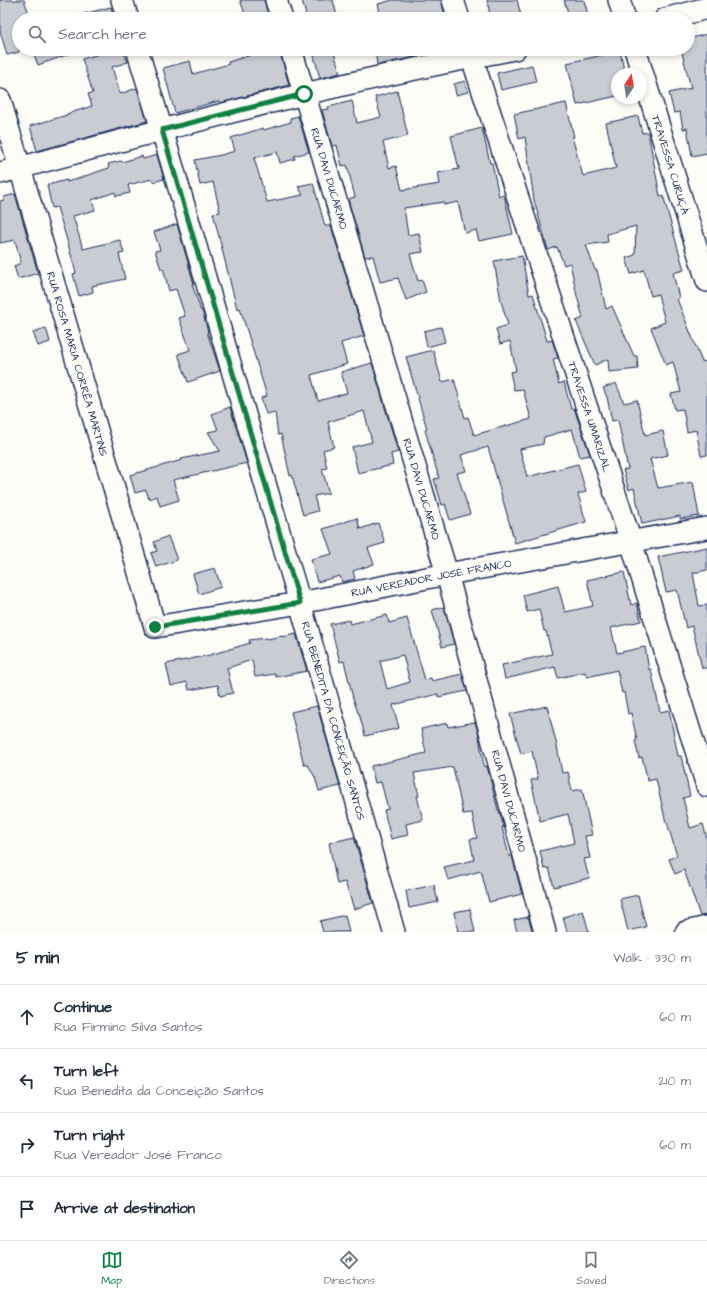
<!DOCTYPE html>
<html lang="en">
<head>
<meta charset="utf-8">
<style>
	:root { --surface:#fff; --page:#f6f6f7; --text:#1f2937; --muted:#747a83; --line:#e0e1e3; --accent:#0b8043 }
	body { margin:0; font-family:"Architects Daughter",sans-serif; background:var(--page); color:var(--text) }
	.compass { position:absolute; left:611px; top:68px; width:36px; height:36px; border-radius:50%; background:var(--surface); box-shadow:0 2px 6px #0003; rotate:12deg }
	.stop { position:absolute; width:12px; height:12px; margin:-9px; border:3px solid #0b8043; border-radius:50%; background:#fff }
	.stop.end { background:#0b8043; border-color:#fff; box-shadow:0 1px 4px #0008 }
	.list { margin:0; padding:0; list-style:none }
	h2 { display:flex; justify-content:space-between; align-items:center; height:52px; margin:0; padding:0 16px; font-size:17px }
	h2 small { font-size:13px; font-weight:400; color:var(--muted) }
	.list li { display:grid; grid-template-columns:26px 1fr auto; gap:12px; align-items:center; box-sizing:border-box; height:64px; padding:0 16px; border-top:1px solid var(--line) }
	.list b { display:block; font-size:15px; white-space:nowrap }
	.list p { margin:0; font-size:13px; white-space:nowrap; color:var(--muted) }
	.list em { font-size:13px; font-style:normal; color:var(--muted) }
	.icon { flex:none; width:22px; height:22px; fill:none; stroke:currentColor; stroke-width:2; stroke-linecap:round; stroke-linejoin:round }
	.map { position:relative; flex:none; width:707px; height:932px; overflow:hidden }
	.search { position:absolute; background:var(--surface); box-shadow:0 2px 6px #0003; left:12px; right:12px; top:12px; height:44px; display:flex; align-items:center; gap:10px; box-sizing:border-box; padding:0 14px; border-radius:22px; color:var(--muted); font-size:15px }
	.sheet { height:308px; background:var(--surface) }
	nav { display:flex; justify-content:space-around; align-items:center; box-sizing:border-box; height:56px; border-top:1px solid var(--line); background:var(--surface); font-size:11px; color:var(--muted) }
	nav a { display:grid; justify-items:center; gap:2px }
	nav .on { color:var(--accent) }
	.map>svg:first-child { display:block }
	.building { fill:#c9ccd3; stroke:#1b2f5e; fill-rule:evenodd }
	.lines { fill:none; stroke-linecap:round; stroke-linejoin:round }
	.minor-casing { stroke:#1b2f5e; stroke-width:24 }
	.minor { stroke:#fdfcf7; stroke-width:21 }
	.route { stroke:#0b8043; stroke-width:5 }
	.labels { text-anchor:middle; stroke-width:4; stroke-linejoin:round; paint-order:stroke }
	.street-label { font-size:11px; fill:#1b2f5e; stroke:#fdfcf7 }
</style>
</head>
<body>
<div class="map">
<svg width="707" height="932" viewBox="0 0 707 932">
	<rect width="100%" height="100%" fill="#fdfcf7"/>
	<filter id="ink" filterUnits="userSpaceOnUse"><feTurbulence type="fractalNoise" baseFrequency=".025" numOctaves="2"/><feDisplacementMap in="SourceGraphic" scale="8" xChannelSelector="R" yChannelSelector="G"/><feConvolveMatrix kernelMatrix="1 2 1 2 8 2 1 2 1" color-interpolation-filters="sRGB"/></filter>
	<g filter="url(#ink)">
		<g class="building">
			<path d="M0,0H24L31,19H19V52L7,55L0,31Z"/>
			<path d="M240,0H264L269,19H247Z"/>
			<path d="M302,0H333L337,16L326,19H307Z"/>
			<path d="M393,0H441L446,19H407L406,11L381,16L378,4Z"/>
			<path d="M487,0H517L522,19H491Z"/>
			<path d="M564,0H584L589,19H570Z"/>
			<path d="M111,7L115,19H81L80,15Z"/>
			<path d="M707,34V153L692,156L687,128L683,129L680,112L674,113L669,93L691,88L681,49H688V39Z"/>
			<path d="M32,49H77L78,51L38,65Z"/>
			<path d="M116,49H122L128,62L112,67L120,94L137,88L147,121L37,151L30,126L67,115V114L92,106L88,94L93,93L82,59Z"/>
			<path d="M258,49H279L289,85L220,103L219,101L175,113L163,68L190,61L193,74L229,64L228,62L251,55L250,52Z"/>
			<path d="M312,49H333L340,73L320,78Z"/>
			<path d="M375,49H429L430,54L377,65Z"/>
			<path d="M620,51L625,74H617V96L577,105L567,63Z"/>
			<path d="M532,65L536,82L501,90L497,73Z"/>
			<path d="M465,81L468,92L456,95L454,84Z"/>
			<path d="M397,91L408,136L383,142L389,168L396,166L402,190L440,184L438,173L459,169L451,136L482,128L490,163H492L499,196L504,195L513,234L479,241L476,230L465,233L458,202L444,205V202L404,208L408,235L419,233L423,252L410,254L418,281L422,280L426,292L406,300L398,278L380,282L373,256L365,257L348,199L355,197L347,165L342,166L337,145L332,146L322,110L329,109L328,107L352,101L357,123L381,117L375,97Z"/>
			<path d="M566,103L574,137H572L583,176L616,168L606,123L638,116L642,133L648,132L660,196L663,195L684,270L673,273L679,298L677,299L702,362L707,361V455L701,456L696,430L687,432L683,409L675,410L671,394L681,392L673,362L666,365L651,328L665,322L658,294L651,296L644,270L631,274L626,258L635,255L636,226L607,234L608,242L586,245L595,270H597L606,309L612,306L634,356H637L638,369L609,372L608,359L595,365L576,321L583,318L577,296L570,263L564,265L557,247L548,250L534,200L525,137L519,139L514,114Z"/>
			<path d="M298,116L309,152L294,156L295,159L280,163L277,152L254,158L267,202L303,195L298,186L313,183L325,226H331L364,336L341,343L347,364L311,375L318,401L347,393L341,372L372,363L398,452L391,454L393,465L358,473L352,447L372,442L364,411L328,422L334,447L323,450L327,468L322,469L329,493L314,496L318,511L303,515L292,475L290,476L281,434L278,435L275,412L266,414L261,398L267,396L240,308L237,309L213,213L220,212L213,182L200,185L195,160L221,155L235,151L231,138L263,128L264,130L291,122L290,118Z"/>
			<path d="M157,155L164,179L153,182L152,179L128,185L130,193L116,196L115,192L92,200L95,210L73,216L83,249L120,240L124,253L119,254L125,279L92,286L93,292L79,296L73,274L76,273L67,240L57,207L52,208L47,185L67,180V182L109,168L108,164L121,161L122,162L142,156L143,159Z"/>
			<path d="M15,194L38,273L18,279L14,266L21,263L15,240L0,243V201L4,200V197Z"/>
			<path d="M177,224L194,284H192L201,311L202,310L208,332H207L220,371L188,382L178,354L190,350L179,318L185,316L176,289L169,291L163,268L161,269L155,251L160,250L154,232Z"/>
			<path d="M522,256L529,295L533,294L547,341L552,340L558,358L553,359L559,384L564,382L571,409L574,408L590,455L580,457L572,429L544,437L543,444L520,449L527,477L578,464L586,492L578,494L586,522L515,543L488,447L461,455L466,471L457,473L470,514L450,520L445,504L442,505L434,479L439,478L425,430L427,429L406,357L433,350L442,382L454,379L465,418L468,417L474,435L531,419L523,389L514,390L510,372L516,371L510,341L500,344L496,329L508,325L501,301L494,261Z"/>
			<path d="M441,327L445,342L427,347L424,331Z"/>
			<path d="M46,328L50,342L38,346L33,332Z"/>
			<path d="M616,383L624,403L637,400L645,435L663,431L668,455L650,459L658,488L693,482L699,516L680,519V516L642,524L634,488L629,490L623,470L628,469L618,420L612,421L607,397L603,388Z"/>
			<path d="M230,407L247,463L173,480L179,500L160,506L157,496L149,499L146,490L135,493L130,475L182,460L181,459L220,451L208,432L218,430L212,414Z"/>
			<path d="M357,518L360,529L378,523L385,543L368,548L374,564L353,571L355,579L342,582L340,576L317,582L311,559L332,554L323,529Z"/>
			<path d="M168,536L177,560L156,567L151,553L157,551L154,542Z"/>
			<path d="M707,547V570L693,573L699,606L707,605V668H702L692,626L686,628L677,590L666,592L658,557Z"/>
			<path d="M215,568L221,587L199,594L193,574Z"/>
			<path d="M624,572L631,605L637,603L641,621L611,628L617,653L645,647L649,670L651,669L660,712L669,710L678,756H681L690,796L683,798L690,828L703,824L707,839V915L700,916L684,870L675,874L669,859L677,856L667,822L666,823L656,779L648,781L642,757L639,758L635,741L637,740L631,713L628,714L624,692L622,693L617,670L587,677L585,672L558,678L555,667L505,679L502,665L552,654L546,631H544L539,609L527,612L523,595L558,586L565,612L593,606L587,580Z"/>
			<path d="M444,607L454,644L442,647L432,610Z"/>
			<path d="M387,615L389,623L407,618L425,680L431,678L432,681L462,674L467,691L438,697V694L393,705L399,728L365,736L359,713H358L353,698L344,661L340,662L330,624L349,620L350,624ZM403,655L410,682L387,689L380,661Z"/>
			<path d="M296,634L307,671L276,677L275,674L255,677L252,660L227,668L233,693L220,696L218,685L189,690L187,682L171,686L166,664L210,655L250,643L249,640L266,638L267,639L283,636V637Z"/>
			<path d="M317,706L340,786L319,791L315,777L308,765H304L291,712Z"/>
			<path d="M547,706L557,746L562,773L568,772L572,791L582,789L592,835L585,836L590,858L584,859L589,878L554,887L549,868L544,869L540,851L574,843L568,814L540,821L531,780L538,779L532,751L521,754L510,714Z"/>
			<path d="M475,722L479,736L484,767L487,766L498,810H499L504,827H502L509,856H512L522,894L489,902L481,871L448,880L444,867L474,860L470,839L477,838L472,813L463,814L453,767L414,773L419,796H417L423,820L406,824L408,835L391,839L384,810L388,809L381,782L375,783L371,766L426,753L421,729L447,723L448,727Z"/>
			<path d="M354,837L373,903L354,909L345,882L337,884L329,843Z"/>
			<path d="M434,885L438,902L409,908L406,891Z"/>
			<path d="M638,895L646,927L628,931L620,899Z"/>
			<path d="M470,909L475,932H458L454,912Z"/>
			<path d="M583,911L589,932H567L563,917Z"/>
			<path d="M345,915L349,932H323L320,921Z"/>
			<path d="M528,917L533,932H517L514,920Z"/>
		</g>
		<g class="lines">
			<g class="minor-casing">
				<g id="minor">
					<path d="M122,0L128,19"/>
					<path d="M276,0L282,19"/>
					<path d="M453,0L459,19"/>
					<path d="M619,0L625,19"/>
					<path d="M665,19L707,8"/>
					<path id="s1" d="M137,49L162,130L300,603L394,932"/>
					<path id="s2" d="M291,49L447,574L545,932"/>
					<path id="s3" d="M469,49L631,542L707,786"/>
					<path id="s4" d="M635,49L707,281"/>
					<path id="s5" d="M0,100L155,627L300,603L447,574L707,528"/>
					<path d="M0,173C171,127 341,81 515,49"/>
					<path d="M686,932L707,927"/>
				</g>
			</g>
			<use href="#minor" class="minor"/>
		</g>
	</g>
	<g class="lines" filter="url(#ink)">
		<path class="route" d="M155,627L300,603L162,130L304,94"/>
	</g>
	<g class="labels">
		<g class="street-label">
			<text dy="4" stroke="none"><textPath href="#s4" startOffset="121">TRAVESSA CURUÇÁ</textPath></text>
			<text dy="4" stroke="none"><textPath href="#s2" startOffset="135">RUA DAVI DUCARMO</textPath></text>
			<text dy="4" stroke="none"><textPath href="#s5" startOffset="275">RUA ROSA MARIA CORRÊA MARTINS</textPath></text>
			<text dy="4" stroke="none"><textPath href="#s3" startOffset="387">TRAVESSA UMARIZAL</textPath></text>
			<text dy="4" stroke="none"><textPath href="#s2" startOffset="459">RUA DAVI DUCARMO</textPath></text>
			<text dy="4" stroke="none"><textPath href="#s5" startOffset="830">RUA VEREADOR JOSÉ FRANCO</textPath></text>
			<text dy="4" stroke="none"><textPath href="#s1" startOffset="700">RUA BENEDITA DA CONCEIÇÃO SANTOS</textPath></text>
			<text dy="4" stroke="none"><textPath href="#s2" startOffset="783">RUA DAVI DUCARMO</textPath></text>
		</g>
	</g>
</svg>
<svg class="compass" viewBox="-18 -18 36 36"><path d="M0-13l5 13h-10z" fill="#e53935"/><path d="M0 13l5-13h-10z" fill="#747a83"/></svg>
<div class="stop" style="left:304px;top:94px"></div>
<div class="stop end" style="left:155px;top:627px"></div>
<div class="search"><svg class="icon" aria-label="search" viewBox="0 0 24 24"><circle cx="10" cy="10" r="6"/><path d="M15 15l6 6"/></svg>Search here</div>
</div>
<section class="sheet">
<h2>5 min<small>Walk · 330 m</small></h2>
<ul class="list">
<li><svg class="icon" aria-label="ahead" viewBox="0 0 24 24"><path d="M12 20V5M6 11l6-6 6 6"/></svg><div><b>Continue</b><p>Rua Firmino Silva Santos</p></div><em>60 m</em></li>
<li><svg class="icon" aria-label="left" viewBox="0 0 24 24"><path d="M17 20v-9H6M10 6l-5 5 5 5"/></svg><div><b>Turn left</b><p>Rua Benedita da Conceição Santos</p></div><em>210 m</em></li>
<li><svg class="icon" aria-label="right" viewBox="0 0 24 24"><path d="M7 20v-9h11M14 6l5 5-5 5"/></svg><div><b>Turn right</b><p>Rua Vereador José Franco</p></div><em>60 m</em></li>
<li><svg class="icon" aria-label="arrive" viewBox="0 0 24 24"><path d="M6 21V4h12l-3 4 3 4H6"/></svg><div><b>Arrive at destination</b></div></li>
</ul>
</section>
<nav>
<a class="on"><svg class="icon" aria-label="map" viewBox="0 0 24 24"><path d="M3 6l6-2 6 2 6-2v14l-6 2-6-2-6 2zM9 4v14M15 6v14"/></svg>Map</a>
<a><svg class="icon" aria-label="directions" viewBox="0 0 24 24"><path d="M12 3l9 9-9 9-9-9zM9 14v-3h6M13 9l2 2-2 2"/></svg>Directions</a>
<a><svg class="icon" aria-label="saved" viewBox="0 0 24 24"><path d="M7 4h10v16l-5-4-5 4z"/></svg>Saved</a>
</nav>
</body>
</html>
